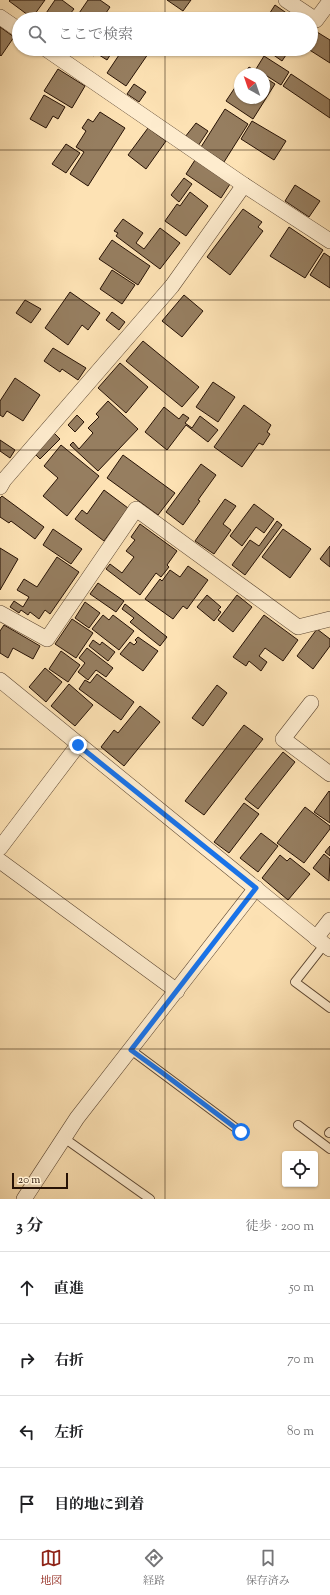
<!DOCTYPE html>
<html lang="ja">
<head>
<meta charset="utf-8">
<style>
	:root { --surface:#fff; --page:#f6f6f6; --text:#202124; --muted:#757577; --line:#e0e0e0; --accent:#8f2418 }
	body { margin:0; font-family:"Sorts Mill Goudy","Noto Serif JP",serif; background:var(--page); color:var(--text) }
	.controls { position:absolute; right:12px; bottom:12px; display:grid; overflow:hidden; border-radius:4px; box-shadow:0 1px 3px #0004 }
	.controls button { width:36px; height:36px; display:grid; place-items:center; padding:0; border:0; border-bottom:1px solid var(--line); background:var(--surface); color:var(--text); font:20px sans-serif }
	.compass { position:absolute; left:234px; top:68px; width:36px; height:36px; border-radius:50%; background:var(--surface); box-shadow:0 1px 3px #0004; rotate:320deg }
	.scale { position:absolute; left:12px; bottom:10px; width:56px; box-sizing:border-box; padding-left:4px; border:2px solid #271205; border-top:0; font-size:11px; line-height:14px; white-space:nowrap; color:#271205; -webkit-text-stroke:3px #feecce; paint-order:stroke }
	.stop { position:absolute; width:12px; height:12px; margin:-9px; border:3px solid #1a73e8; border-radius:50%; background:#fff }
	.stop.end { background:#1a73e8; border-color:#fff; box-shadow:0 1px 4px #0008 }
	.list { margin:0; padding:0; list-style:none }
	h2 { display:flex; justify-content:space-between; align-items:center; height:52px; margin:0; padding:0 16px; font-size:17px }
	h2 small { font-size:13px; font-weight:400; color:var(--muted) }
	.list li { display:grid; grid-template-columns:26px 1fr auto; gap:12px; align-items:center; box-sizing:border-box; height:72px; padding:0 16px; border-top:1px solid var(--line) }
	.list b { display:block; font-size:15px; white-space:nowrap }
	.list em { font-size:13px; font-style:normal; color:var(--muted) }
	.icon { flex:none; width:22px; height:22px; fill:none; stroke:currentColor; stroke-width:2; stroke-linecap:round; stroke-linejoin:round }
	.map { position:relative; flex:none; width:330px; height:1199px; overflow:hidden }
	.search { position:absolute; background:var(--surface); box-shadow:0 1px 3px #0004; left:12px; right:12px; top:12px; height:44px; display:flex; align-items:center; gap:10px; box-sizing:border-box; padding:0 14px; border-radius:22px; color:var(--muted); font-size:15px }
	.sheet { height:340px; background:var(--surface) }
	nav { display:flex; justify-content:space-around; align-items:center; box-sizing:border-box; height:56px; border-top:1px solid var(--line); background:var(--surface); font-size:11px; color:var(--muted) }
	nav a { display:grid; justify-items:center; gap:2px }
	nav .on { color:var(--accent) }
	.map>svg:first-child { display:block }
	.building { fill:#967e60; stroke:#271205 }
	.lines { fill:none; stroke-linecap:round; stroke-linejoin:round }
	.service-casing { stroke:#5c4631; stroke-width:10 }
	.minor-casing { stroke:#5c4631; stroke-width:16 }
	.service { stroke:#feecce; stroke-width:8 }
	.minor { stroke:#feecce; stroke-width:15 }
	.route { stroke:#1a73e8; stroke-width:5 }
	.grid { fill:none; stroke:#271205; stroke-width:1; stroke-opacity:0.55 }
</style>
</head>
<body>
<div class="map">
<svg width="330" height="1199" viewBox="0 0 330 1199">
	<rect width="100%" height="100%" fill="#fde2b4"/>
	<filter id="stains"><feTurbulence type="fractalNoise" baseFrequency=".005" numOctaves="4"/><feColorMatrix values="0 0 0 0 .2 0 0 0 0 .09 0 0 0 0 .02 0 0 0 .5 -.17"/></filter>
	<radialGradient id="worn" r=".72"><stop offset=".6" stop-color="#630" stop-opacity="0"/><stop offset="1" stop-color="#630" stop-opacity=".3"/></radialGradient>
	<g class="building">
		<path d="M10,0H45L32,18L9,1Z"/>
		<path d="M55,0H62L74,9L66,19H42Z"/>
		<path d="M88,0H100L110,7L102,19H75Z"/>
		<path d="M167,0H191L183,11Z"/>
		<path d="M275,5L295,19H266Z"/>
		<path d="M0,27L14,37L1,56L0,55Z"/>
		<path d="M317,32L330,40V63L308,49H311V41Z"/>
		<path d="M87,49H114L107,60L96,53L94,56L86,50Z"/>
		<path d="M123,49H142L148,54L126,86L107,73Z"/>
		<path d="M265,49H290L282,61Z"/>
		<path d="M264,56L289,72L281,85L256,69Z"/>
		<path d="M249,67L260,74H244Z"/>
		<path d="M58,69L85,86L72,108L44,91Z"/>
		<path d="M291,74L330,100V118L283,86Z"/>
		<path d="M264,77L275,84L253,119L226,101L240,80V98H264Z"/>
		<path d="M134,84L146,92L139,102L127,94Z"/>
		<path d="M44,95L65,107L58,119L53,116L46,128L30,119Z"/>
		<path d="M225,109L248,124L224,162L201,147Z"/>
		<path d="M100,112L125,128L88,186L70,174L84,152L76,147L86,131L82,128L88,119L93,122Z"/>
		<path d="M252,121L286,141L274,160L241,139Z"/>
		<path d="M196,123L208,131L198,146L185,137Z"/>
		<path d="M148,128L166,141L146,169L128,155Z"/>
		<path d="M66,144L80,153L66,173L52,164Z"/>
		<path d="M195,160L230,184L221,198L186,174Z"/>
		<path d="M184,178L192,184L179,202L171,195Z"/>
		<path d="M295,185L320,201L309,217L285,201Z"/>
		<path d="M190,192L208,206L186,236L165,221L177,204L180,206Z"/>
		<path d="M243,209L262,222L258,227L263,231L230,275L207,257Z"/>
		<path d="M123,219L143,233L136,243L144,249L160,228L180,243L160,269L116,236L118,233L114,231Z"/>
		<path d="M289,227L323,250L305,278L270,256Z"/>
		<path d="M112,240L150,266L138,285L99,259Z"/>
		<path d="M324,253L330,257V288L310,275Z"/>
		<path d="M112,270L135,285L122,304L100,289Z"/>
		<path d="M70,292L100,313L88,330L82,325L68,345L45,328Z"/>
		<path d="M184,295L203,311L182,337L162,321Z"/>
		<path d="M25,300L41,309L31,323L16,313Z"/>
		<path d="M112,312L125,322L119,330L106,320Z"/>
		<path d="M143,341L199,387L182,407L126,361Z"/>
		<path d="M53,348L86,368L78,380L62,369L60,372L44,361Z"/>
		<path d="M120,363L148,387L126,413L98,388Z"/>
		<path d="M15,378L40,395L23,421L7,411L3,417L0,415V401Z"/>
		<path d="M213,382L235,397L218,422L196,407Z"/>
		<path d="M108,401L138,429L98,471L70,445L73,442L79,449L93,433L88,428L99,417L96,414Z"/>
		<path d="M244,405L271,425L267,432L270,434L263,445L259,443L242,467L214,447Z"/>
		<path d="M164,407L179,419L183,414L189,418L185,423L192,428L200,416L218,430L208,442L186,425L167,450L145,432Z"/>
		<path d="M77,415L84,422L75,432L68,425Z"/>
		<path d="M53,432L60,439L40,459L33,452Z"/>
		<path d="M0,440L15,450L10,458L0,451Z"/>
		<path d="M61,445L99,476L67,516L43,496L58,478L44,466Z"/>
		<path d="M123,455L175,493L158,515L107,478Z"/>
		<path d="M201,464L216,475L198,500L200,501L183,525L166,512Z"/>
		<path d="M104,490L128,508L104,541L75,519L82,510L87,514Z"/>
		<path d="M2,496L44,527L35,539L11,521L9,523L0,517V498Z"/>
		<path d="M225,499L236,506L223,524L231,530L214,554L195,541Z"/>
		<path d="M254,504L274,519L264,533L256,527L242,546L230,536Z"/>
		<path d="M277,521L282,525L245,575L232,565L250,540L259,546Z"/>
		<path d="M140,524L177,551L167,565L169,567L161,577L156,573L140,595L106,569L110,564L122,573L134,557L126,551L135,540L131,537Z"/>
		<path d="M53,529L82,549L71,564L43,545Z"/>
		<path d="M283,529L311,549L290,578L262,557Z"/>
		<path d="M330,546V567L320,559Z"/>
		<path d="M0,548L18,559L0,590Z"/>
		<path d="M57,557L79,572L50,614L45,610L39,619L30,612L28,615L21,610L19,613L10,607L14,601L23,607L29,597L17,590L24,579L37,587Z"/>
		<path d="M188,566L208,580L187,609L183,606L173,619L145,599L160,579L162,581L170,570L180,577Z"/>
		<path d="M98,583L124,601L116,612L90,594Z"/>
		<path d="M207,595L221,607L218,610L221,612L214,621L197,607Z"/>
		<path d="M237,595L252,607L233,632L218,620Z"/>
		<path d="M85,602L100,613L89,628L75,618Z"/>
		<path d="M125,604L167,637L160,646L130,622L134,618L122,609Z"/>
		<path d="M103,615L109,620L113,615L134,631L119,650L92,629Z"/>
		<path d="M264,615L298,640L283,661L265,648L259,656L267,662L261,671L249,661L246,666L233,657Z"/>
		<path d="M72,619L93,633L76,658L55,644Z"/>
		<path d="M4,625L40,646L33,659L13,648L8,658L0,653V631Z"/>
		<path d="M317,629L330,639V646L313,669L297,656Z"/>
		<path d="M138,637L158,651L143,671L120,654L130,642L134,645L137,642L135,640Z"/>
		<path d="M93,640L100,645L102,642L115,652L108,661L89,646Z"/>
		<path d="M87,648L113,668L106,677L96,670L88,680L78,672L85,663L79,658Z"/>
		<path d="M61,651L80,665L68,682L49,669Z"/>
		<path d="M45,668L62,682L46,702L29,687Z"/>
		<path d="M97,674L134,702L121,720L79,689L85,680L90,683Z"/>
		<path d="M69,684L93,705L75,726L51,706Z"/>
		<path d="M217,685L227,693L203,726L192,718Z"/>
		<path d="M140,706L160,722L124,766L101,747L114,730L118,733Z"/>
		<path d="M244,725L263,739L204,815L185,801Z"/>
		<path d="M283,752L295,762L258,809L245,799Z"/>
		<path d="M329,791L330,792V823L314,812Z"/>
		<path d="M244,803L259,814L229,853L214,842Z"/>
		<path d="M305,807L330,826V829L304,863L277,843Z"/>
		<path d="M261,833L278,846L258,872L240,858Z"/>
		<path d="M330,846V856L325,852Z"/>
		<path d="M324,854L330,859L329,881L313,868Z"/>
		<path d="M280,855L287,861L290,858L310,874L288,900L262,878Z"/>
	</g>
	<g class="lines">
		<g class="service-casing">
			<g id="service">
				<path d="M324,945L295,982L330,1008"/>
				<path d="M131,1050L241,1132"/>
				<path d="M298,1125L330,1149"/>
				<path d="M329,1133L330,1132"/>
				<path d="M64,1138L150,1199"/>
			</g>
		</g>
		<g class="minor-casing">
			<g id="minor">
				<path d="M286,0L316,20L330,1"/>
				<path d="M0,17L19,30"/>
				<path d="M46,49L244,185L330,241"/>
				<path d="M0,487L4,480L172,286L244,185"/>
				<path d="M0,613L47,639L136,509L298,627L330,619"/>
				<path d="M0,680L330,949"/>
				<path d="M311,703L283,739L330,774"/>
				<path d="M0,848L78,745"/>
				<path d="M0,861L177,991"/>
				<path d="M316,938L330,920"/>
				<path d="M24,1199L77,1118L256,888"/>
			</g>
		</g>
		<use href="#service" class="service"/>
		<use href="#minor" class="minor"/>
	</g>
	<g class="lines">
		<path class="route" d="M78,745L256,888L131,1050L164,1074L241,1132"/>
	</g>
	<path class="grid" d="M165,0V19M165,49V1199M0,150H330M0,300H330M0,450H330M0,600H330M0,749H330M0,899H330M0,1049H330"/>
	<rect width="100%" height="100%" filter="url(#stains)"/>
	<rect width="100%" height="100%" fill="url(#worn)"/>
</svg>
<div class="controls">
<button><svg class="icon" aria-label="locate" viewBox="0 0 24 24"><circle cx="12" cy="12" r="6"/><path d="M12 2v4M12 18v4M2 12h4M18 12h4"/></svg></button>
</div>
<svg class="compass" viewBox="-18 -18 36 36"><path d="M0-13l5 13h-10z" fill="#e53935"/><path d="M0 13l5-13h-10z" fill="#757577"/></svg>
<div class="scale">20 m</div>
<div class="stop" style="left:241px;top:1132px"></div>
<div class="stop end" style="left:78px;top:745px"></div>
<div class="search"><svg class="icon" aria-label="search" viewBox="0 0 24 24"><circle cx="10" cy="10" r="6"/><path d="M15 15l6 6"/></svg>ここで検索</div>
</div>
<section class="sheet">
<h2>3 分<small>徒歩 · 200 m</small></h2>
<ul class="list">
<li><svg class="icon" aria-label="ahead" viewBox="0 0 24 24"><path d="M12 20V5M6 11l6-6 6 6"/></svg><div><b>直進</b></div><em>50 m</em></li>
<li><svg class="icon" aria-label="right" viewBox="0 0 24 24"><path d="M7 20v-9h11M14 6l5 5-5 5"/></svg><div><b>右折</b></div><em>70 m</em></li>
<li><svg class="icon" aria-label="left" viewBox="0 0 24 24"><path d="M17 20v-9H6M10 6l-5 5 5 5"/></svg><div><b>左折</b></div><em>80 m</em></li>
<li><svg class="icon" aria-label="arrive" viewBox="0 0 24 24"><path d="M6 21V4h12l-3 4 3 4H6"/></svg><div><b>目的地に到着</b></div></li>
</ul>
</section>
<nav>
<a class="on"><svg class="icon" aria-label="map" viewBox="0 0 24 24"><path d="M3 6l6-2 6 2 6-2v14l-6 2-6-2-6 2zM9 4v14M15 6v14"/></svg>地図</a>
<a><svg class="icon" aria-label="directions" viewBox="0 0 24 24"><path d="M12 3l9 9-9 9-9-9zM9 14v-3h6M13 9l2 2-2 2"/></svg>経路</a>
<a><svg class="icon" aria-label="saved" viewBox="0 0 24 24"><path d="M7 4h10v16l-5-4-5 4z"/></svg>保存済み</a>
</nav>
</body>
</html>
